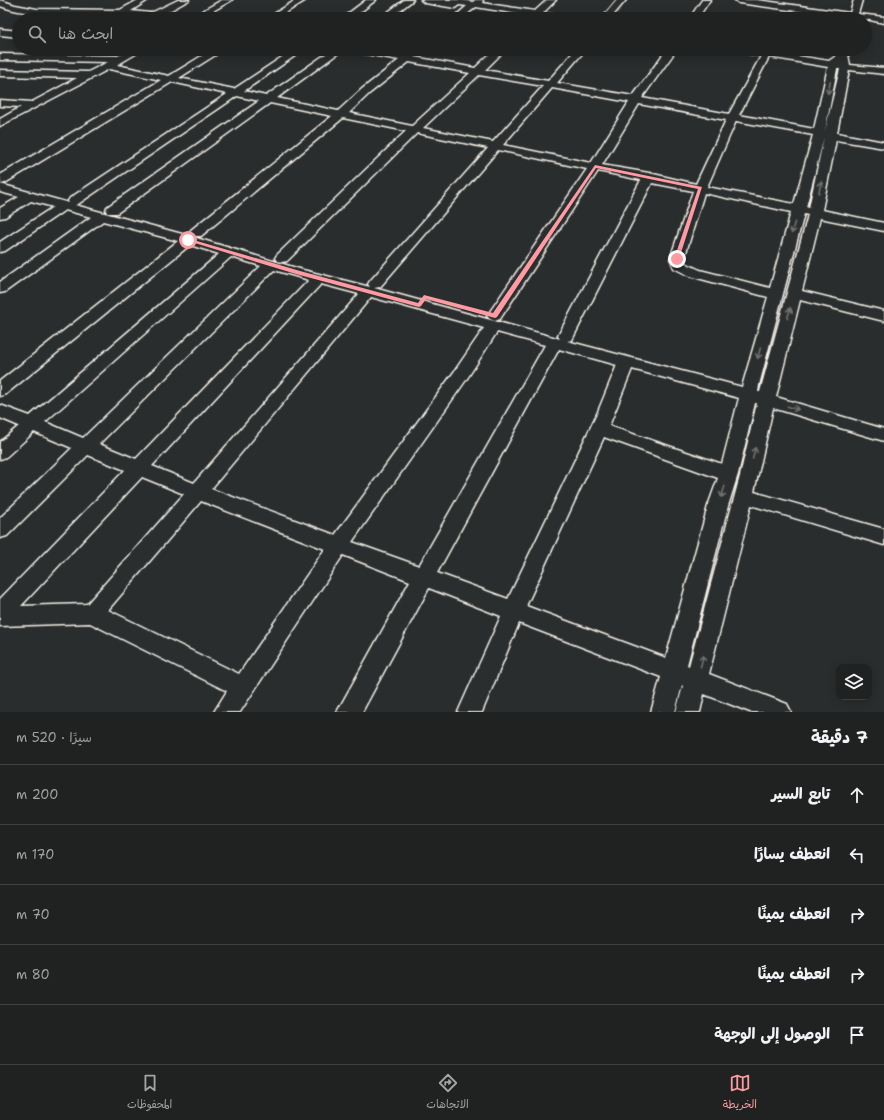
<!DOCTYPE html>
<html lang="ar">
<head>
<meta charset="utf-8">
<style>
	:root { --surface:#202222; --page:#2d2f2f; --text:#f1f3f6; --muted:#a2a4a5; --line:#3d3f40; --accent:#ff9aa2 }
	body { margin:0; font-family:"Shantell Sans","Playpen Sans Arabic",sans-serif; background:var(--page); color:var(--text); direction:rtl }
	.controls { position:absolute; right:12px; bottom:12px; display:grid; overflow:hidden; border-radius:8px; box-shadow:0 2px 10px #0003 }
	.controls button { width:36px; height:36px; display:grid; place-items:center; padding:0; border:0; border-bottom:1px solid var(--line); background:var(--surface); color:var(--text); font:20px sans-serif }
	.stop { position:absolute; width:12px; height:12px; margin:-9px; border:3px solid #ff9aa2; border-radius:50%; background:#fff }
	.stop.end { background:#ff9aa2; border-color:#fff; box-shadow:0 1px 4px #0008 }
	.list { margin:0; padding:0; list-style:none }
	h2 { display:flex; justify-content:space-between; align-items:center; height:52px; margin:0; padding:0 16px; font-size:17px }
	h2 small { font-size:13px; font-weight:400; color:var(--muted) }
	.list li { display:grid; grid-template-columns:26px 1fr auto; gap:12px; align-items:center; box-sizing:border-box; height:60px; padding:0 16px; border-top:1px solid var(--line) }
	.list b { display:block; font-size:15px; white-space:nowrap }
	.list em { font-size:13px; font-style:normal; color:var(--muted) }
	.icon { flex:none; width:22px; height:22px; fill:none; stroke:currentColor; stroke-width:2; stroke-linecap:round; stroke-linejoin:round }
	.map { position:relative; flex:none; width:884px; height:712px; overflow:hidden; direction:ltr }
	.search { position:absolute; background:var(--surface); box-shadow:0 2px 10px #0003; left:12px; right:12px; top:12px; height:44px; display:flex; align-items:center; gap:10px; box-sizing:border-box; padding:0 14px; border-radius:22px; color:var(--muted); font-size:15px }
	.sheet { height:352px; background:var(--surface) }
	nav { display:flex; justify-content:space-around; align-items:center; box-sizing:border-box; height:56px; border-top:1px solid var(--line); background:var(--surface); font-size:11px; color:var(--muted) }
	nav a { display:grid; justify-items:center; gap:2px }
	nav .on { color:var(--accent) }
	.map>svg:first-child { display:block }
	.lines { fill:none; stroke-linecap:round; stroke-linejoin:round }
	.minor-casing { stroke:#f4f1e8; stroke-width:3 }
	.minor { fill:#2a2d2e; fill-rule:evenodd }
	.oneway { stroke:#71726f }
	.route { fill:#ff9aa2 }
</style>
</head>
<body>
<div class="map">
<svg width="884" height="712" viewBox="0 0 884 712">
	<rect width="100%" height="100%" fill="#2a2d2e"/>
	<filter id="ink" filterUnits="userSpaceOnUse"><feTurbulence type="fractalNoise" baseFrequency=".025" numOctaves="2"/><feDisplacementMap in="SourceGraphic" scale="8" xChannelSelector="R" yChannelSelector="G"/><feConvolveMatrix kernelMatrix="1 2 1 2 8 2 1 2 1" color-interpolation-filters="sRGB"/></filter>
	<g filter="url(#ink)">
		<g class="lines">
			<g class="minor-casing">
				<g id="minor">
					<path d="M0,0L15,5L37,9L120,10L138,0H148L131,11L151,13L178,0H189L162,15L176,16L180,19C155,19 129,16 104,15C68,13 34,18 0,6Z"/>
					<path d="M222,0H232L199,19H188Z"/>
					<path d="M296,0H306L276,19H266Z"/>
					<path d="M366,0H376L351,19H341Z"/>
					<path d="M404,0H413L389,19H379Z"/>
					<path d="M421,0H461L473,2L475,0H483L482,3L535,11L547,0H556L543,13L566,16L570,19L539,17L537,19H528L530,16L476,7L461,19H452L467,6L459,5L455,8L425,3Z"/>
					<path d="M617,0H626L610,19H601Z"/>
					<path d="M702,0H710L697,19H689Z"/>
					<path d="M735,0H757L850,13L854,0H862L858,14L884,17V23L865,19H848V18L739,3Z"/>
					<path d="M0,29L19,31V37L0,35Z"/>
					<path d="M132,49H144L117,65L169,76L213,49H225L179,78L234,89L294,49H305L244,91L266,96L333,49H344L277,98L338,111L362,89L399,60L355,52L350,49H371L405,55L412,51L417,54L414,57L475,68L495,49H506L485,70L548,81L576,49H586L557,83L633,96L667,49H677L642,98L729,114L761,56L738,52L733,49L764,50V49H774L772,52L829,61L839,54L840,49H850L848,55L850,65L884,68V74L849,70L837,133L884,142V148L836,140L822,210L884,223V231L820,218L802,291L884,311V321L800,300L776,397L884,429V441L773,408L754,492L884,529V545L751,505L709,674L787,704L791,712H750L704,694L700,712H676L683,686L682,685L675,712H651L661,677L519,623L482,712H458L501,616L429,588L362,712H337L410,581L343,555L240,712H214L227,691L90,623L0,626V599L125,470L88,455L7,536L0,538V518L72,448L34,432L6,457L0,459V442L19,426L0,418V405L30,416L219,254L190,245L6,394L0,396V381L178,241L103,221L5,292L0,293V282L91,217L65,210L5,251L0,252V242L53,207L31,201L5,217L0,218V208L19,197L0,192V184L69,203L68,201L70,198L227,94L172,82L5,183L1,184L0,175L161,80L109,69L0,126V119L21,107L0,106V100L32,102L77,78L0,76V70L88,72L108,62L0,60V54L118,56ZM769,57L828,67L814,129L739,115ZM409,62L470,73L412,126L349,113L370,93ZM837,69H840L825,131ZM479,75L543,86L493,142L423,128ZM552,88L629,102L591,163L503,145ZM237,96L259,101L107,207L106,210L107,213H117L270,103L332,116L191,230L189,233L191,236H201L343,118L406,131L277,255L275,258L277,261L282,262L287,261L417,133L488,148L370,281L368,284L370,287L303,270L193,237L75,205L78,204ZM639,104L726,120L696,184L649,173L602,165ZM736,121L813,135L794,204L707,187ZM824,137L809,208L806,207ZM498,150L587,169L487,316L490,319L495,321L500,319L598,171L641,180L558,336L560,339L374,288L380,287ZM652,183L693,191L670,259L674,268L690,276L768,297L742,387L567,341L572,340L574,336ZM704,193L791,212L770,288L700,270L685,263L684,259ZM804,214L808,215L760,392H758L759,385ZM231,257L261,266L83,438L45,422ZM274,270L309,280L136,459L99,444ZM321,284L359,294L194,483L152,466ZM371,297L484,328L454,372L335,535L211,489ZM497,332L545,345L419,566L352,542L466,380ZM559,349L617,365L597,414L508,599L437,573ZM632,369L739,398L722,464L609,426ZM755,403H757L740,476L689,666L687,665L728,506L738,474ZM604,437L718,478L708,506L666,658L526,606ZM142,477L184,494L87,604L21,606ZM201,501L325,549L239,674L108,610Z"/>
				</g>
			</g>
			<use href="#minor" class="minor"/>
		</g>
		<defs><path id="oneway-shaft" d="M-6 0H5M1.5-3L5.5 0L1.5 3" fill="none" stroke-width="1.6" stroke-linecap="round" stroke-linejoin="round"/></defs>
		<g class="oneway">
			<use href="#oneway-shaft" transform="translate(829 88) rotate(102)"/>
			<use href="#oneway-shaft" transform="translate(820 187) rotate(-79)"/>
			<use href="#oneway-shaft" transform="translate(793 228) rotate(105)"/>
			<use href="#oneway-shaft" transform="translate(789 313) rotate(-75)"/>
			<use href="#oneway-shaft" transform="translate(759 353) rotate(105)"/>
			<use href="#oneway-shaft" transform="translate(793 408) rotate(17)"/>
			<use href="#oneway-shaft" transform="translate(754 453) rotate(-77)"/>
			<use href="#oneway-shaft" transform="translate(723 492) rotate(108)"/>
			<use href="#oneway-shaft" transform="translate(702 661) rotate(-76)"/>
		</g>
	</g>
	<path class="route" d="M595,165L702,187L679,259L677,261L674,259L698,189L596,168L497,317L495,318L426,299L421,306L419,307L296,274L185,240L190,239L300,271L418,303L424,295L493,313Z"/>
</svg>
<div class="controls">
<button><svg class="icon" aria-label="layers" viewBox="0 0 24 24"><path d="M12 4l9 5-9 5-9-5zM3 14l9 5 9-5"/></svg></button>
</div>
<div class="stop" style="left:188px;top:240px"></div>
<div class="stop end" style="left:677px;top:259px"></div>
<div class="search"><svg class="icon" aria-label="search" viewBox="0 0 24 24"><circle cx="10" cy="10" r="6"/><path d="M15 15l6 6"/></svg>ابحث هنا</div>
</div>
<section class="sheet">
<h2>7 دقيقة<small>سيرًا · 520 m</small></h2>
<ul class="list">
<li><svg class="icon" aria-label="ahead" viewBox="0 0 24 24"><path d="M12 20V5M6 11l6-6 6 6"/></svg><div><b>تابع السير</b></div><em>200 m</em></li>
<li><svg class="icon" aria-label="left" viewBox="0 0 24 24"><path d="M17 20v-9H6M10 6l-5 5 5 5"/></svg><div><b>انعطف يسارًا</b></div><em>170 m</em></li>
<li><svg class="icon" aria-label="right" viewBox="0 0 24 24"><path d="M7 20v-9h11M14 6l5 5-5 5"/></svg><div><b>انعطف يمينًا</b></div><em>70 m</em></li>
<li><svg class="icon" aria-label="right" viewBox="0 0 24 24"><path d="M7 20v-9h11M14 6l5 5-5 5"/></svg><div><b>انعطف يمينًا</b></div><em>80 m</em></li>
<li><svg class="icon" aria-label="arrive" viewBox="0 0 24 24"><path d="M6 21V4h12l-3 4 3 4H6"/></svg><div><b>الوصول إلى الوجهة</b></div></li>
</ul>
</section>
<nav>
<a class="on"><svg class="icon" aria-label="map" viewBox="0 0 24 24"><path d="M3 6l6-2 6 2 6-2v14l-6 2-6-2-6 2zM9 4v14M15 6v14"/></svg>الخريطة</a>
<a><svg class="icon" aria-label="directions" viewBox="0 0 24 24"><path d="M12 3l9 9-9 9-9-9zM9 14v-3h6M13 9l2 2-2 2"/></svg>الاتجاهات</a>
<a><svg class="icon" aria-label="saved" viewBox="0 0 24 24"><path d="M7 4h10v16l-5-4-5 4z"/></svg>المحفوظات</a>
</nav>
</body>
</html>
